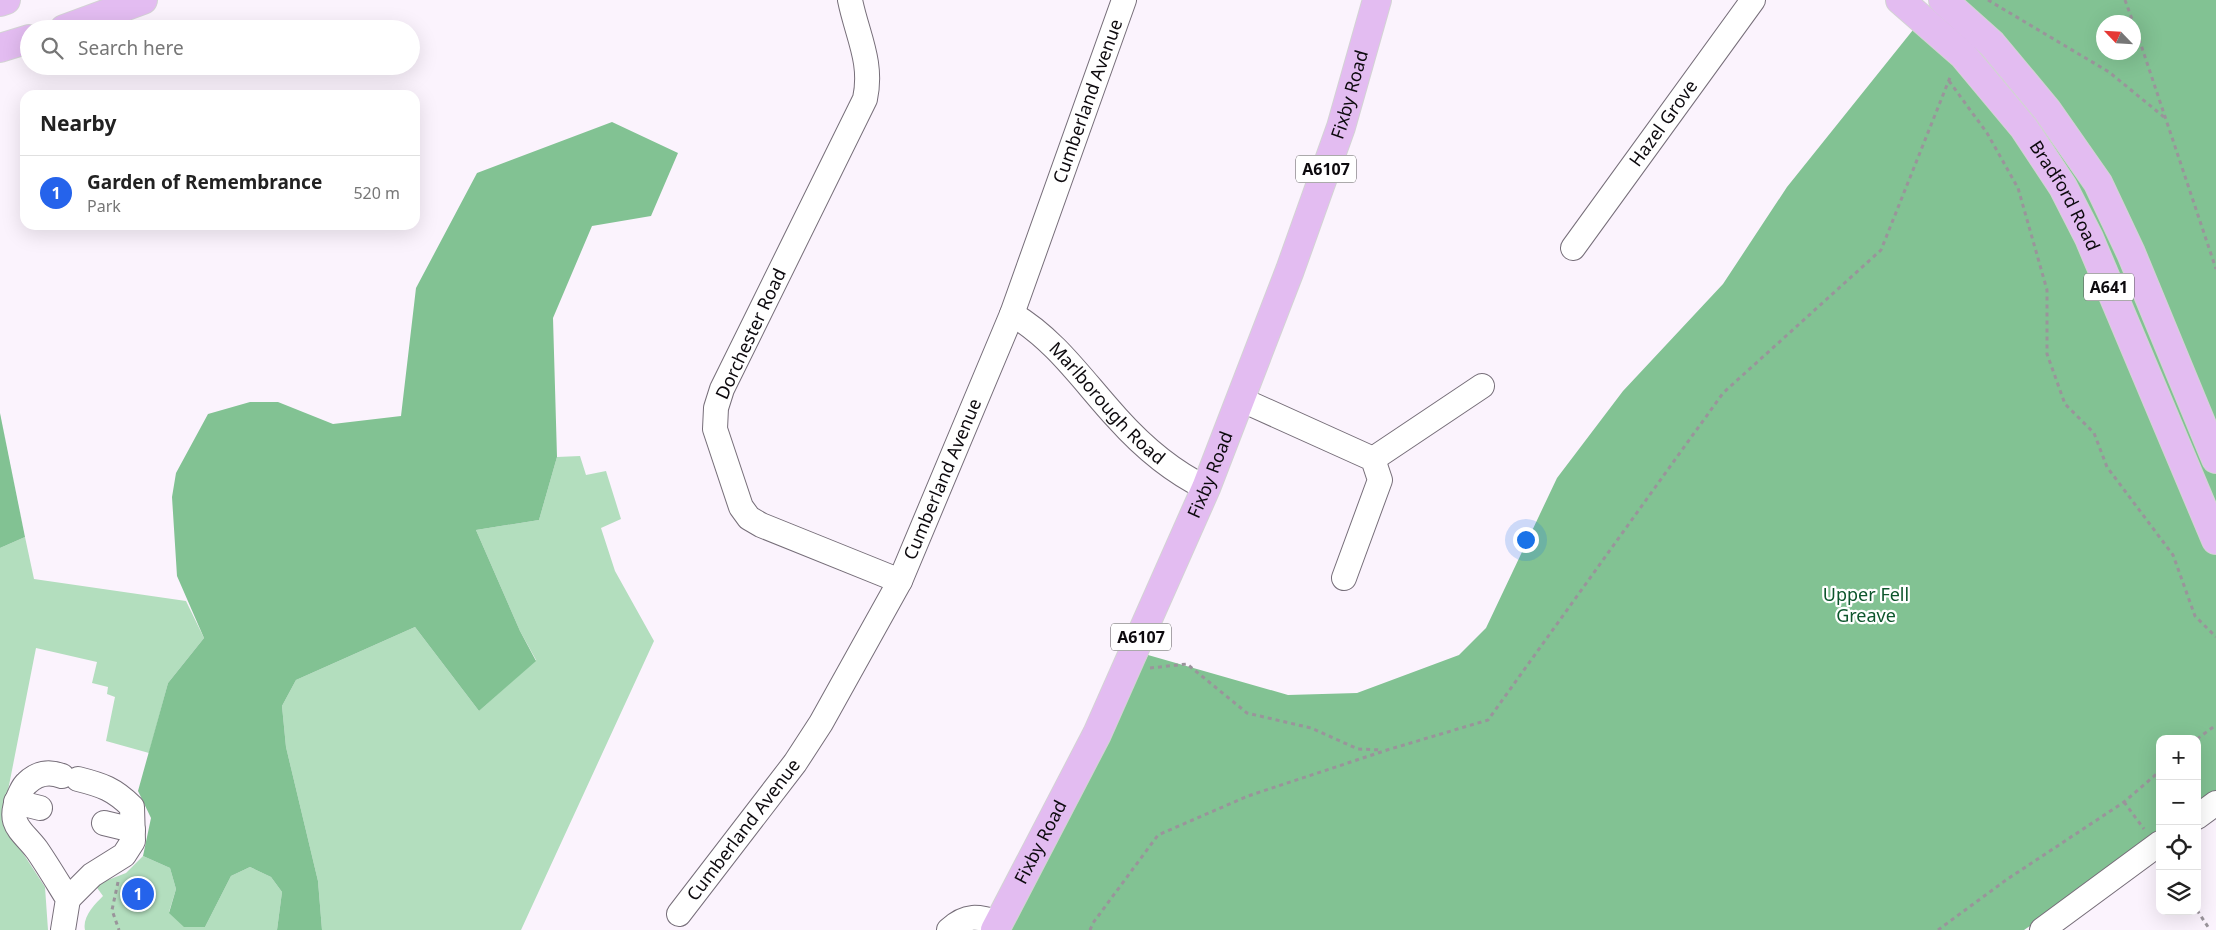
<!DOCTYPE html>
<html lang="en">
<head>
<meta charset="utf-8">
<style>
	:root { --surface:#fff; --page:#f6f6f6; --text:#222; --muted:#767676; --line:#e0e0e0; --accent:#2563eb }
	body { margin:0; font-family:"Noto Sans",sans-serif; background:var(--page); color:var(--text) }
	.controls { position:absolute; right:15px; bottom:15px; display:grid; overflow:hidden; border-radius:10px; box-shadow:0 5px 20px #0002 }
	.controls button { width:45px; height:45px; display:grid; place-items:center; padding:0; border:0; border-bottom:1px solid var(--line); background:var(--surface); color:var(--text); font:25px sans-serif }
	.compass { position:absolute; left:2096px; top:15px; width:45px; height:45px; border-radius:50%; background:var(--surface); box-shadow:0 5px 20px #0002; rotate:295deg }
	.you { position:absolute; left:1525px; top:539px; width:18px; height:18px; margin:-12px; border:4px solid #fff; border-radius:50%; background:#1a73e8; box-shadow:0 0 0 8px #1a73e833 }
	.badge { display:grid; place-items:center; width:32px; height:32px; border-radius:50%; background:var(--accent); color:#fff; font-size:16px; font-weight:700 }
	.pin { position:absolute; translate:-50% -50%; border:2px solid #fff; box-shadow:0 1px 5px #0006 }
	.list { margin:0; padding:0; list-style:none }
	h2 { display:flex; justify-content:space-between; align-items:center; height:65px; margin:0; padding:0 20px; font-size:21px }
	h2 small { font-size:16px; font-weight:400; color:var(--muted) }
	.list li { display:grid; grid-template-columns:32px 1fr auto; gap:15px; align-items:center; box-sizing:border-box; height:75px; padding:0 20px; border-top:1px solid var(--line) }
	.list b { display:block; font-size:19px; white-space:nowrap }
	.list p { margin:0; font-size:16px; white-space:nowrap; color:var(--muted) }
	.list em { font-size:16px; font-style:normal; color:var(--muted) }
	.icon { flex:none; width:28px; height:28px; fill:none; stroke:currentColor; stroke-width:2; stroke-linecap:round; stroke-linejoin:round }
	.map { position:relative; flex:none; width:2216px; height:930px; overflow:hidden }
	.search { position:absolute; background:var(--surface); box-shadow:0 5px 20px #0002; left:20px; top:20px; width:400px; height:55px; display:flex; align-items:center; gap:12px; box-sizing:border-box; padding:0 18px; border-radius:28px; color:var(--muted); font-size:19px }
	.panel { position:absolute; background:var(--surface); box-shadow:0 5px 20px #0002; left:20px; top:90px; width:400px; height:140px; border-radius:15px }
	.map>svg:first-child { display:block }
	.green { fill:#b3debe }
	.forest { fill:#82c293; fill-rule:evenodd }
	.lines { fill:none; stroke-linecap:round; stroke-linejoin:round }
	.minor-casing { stroke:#766e79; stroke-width:26 }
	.major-casing { stroke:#d3d3d4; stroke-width:30 }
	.path { stroke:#9a949b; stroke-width:3; stroke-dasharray:4 4; stroke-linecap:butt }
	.minor { stroke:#fff; stroke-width:24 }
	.major { stroke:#e3bcf1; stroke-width:28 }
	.labels { text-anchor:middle; stroke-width:4.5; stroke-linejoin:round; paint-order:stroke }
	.shield { fill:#fff; stroke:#565456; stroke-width:1 }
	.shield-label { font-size:16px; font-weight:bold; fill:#0d0a0e }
	.street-label { font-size:18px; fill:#0d0a0e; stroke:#fff }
	.park-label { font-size:18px; fill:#0d562c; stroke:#fff }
</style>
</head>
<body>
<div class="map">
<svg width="2216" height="930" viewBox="0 0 2216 930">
	<rect width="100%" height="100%" fill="#fbf3fd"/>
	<g class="green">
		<path d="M580,456L586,475L606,471L621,519L601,528L615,571L654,641L521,930H322L318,881L286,747L282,706L296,680L415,627L479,711L536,660L520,631L476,530L539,520L557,457Z"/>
		<path d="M25,537L34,579L186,601L204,638L168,683L149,753L106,741L115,697L107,694L108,687L92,683L97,662L36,648L2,821L45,887L48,930H0V548Z"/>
		<path d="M143,856L170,868L176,889L169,912L205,927L231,876L250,867L271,877L282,892L277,930H85C82,917 95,904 103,896L95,885L126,873Z"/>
	</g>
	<g class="forest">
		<path d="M1937,0H2216V798L2197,811V739H2160V837L2024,930H1008L1148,655L1288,695L1357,693L1459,655L1486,628L1557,478L1623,391L1723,284L1787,187ZM2104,22H2134V52H2104Z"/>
		<path d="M612,122L678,153L651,216L592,226L553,318L557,457L539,520L476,530L520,631L536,661L479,711L415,627L296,680L282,706L286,747L318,881L322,930H277L282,892L271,877L250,867L231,876L205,927H184L169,913L176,889L170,868L143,856L151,818L138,791L168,683L204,638L177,576L172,497L176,473L208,414L250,402H278L333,424L401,416L416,288L477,173Z"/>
		<path d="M0,413L25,537L0,548Z"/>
	</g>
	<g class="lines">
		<g class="minor-casing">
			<g id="minor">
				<path d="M850,0C857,35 873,62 865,99L722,389L716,408L715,429L741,507L749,518L761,525L900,581"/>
				<path id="s1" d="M1573,248L1753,0"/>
				<path id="s2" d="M1012,314C1056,340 1083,381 1117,418C1143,447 1171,471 1206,488"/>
				<path d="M1240,399L1373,459L1380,480L1344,578"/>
				<path d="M1373,459L1482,386"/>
				<path d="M62,776C49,771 37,773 27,783C23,786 21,792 19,796C6,825 22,830 37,850C48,866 58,883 68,899L63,930"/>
				<path d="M16,802L40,808"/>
				<path d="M2197,817L2216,803"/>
				<path d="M104,823L133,830"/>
				<path d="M68,899L92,875L124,855L133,841L132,807C114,789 102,785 78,779"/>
				<path id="s3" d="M679,914L795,763L821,723L900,581L1012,314L1124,0"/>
				<path d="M949,930C966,914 978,916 1000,923"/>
				<path d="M2042,930L2160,843"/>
			</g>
		</g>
		<g class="major-casing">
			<g id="major">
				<path id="s4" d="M1900,0L1963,55L2024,128L2063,187L2089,238L2216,540"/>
				<path d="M1943,0L1992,44L2047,110L2098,183L2131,253L2216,459"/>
				<path d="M0,2L6,0"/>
				<path d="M64,29L143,0"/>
				<path d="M0,48L29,39"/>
				<path id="s5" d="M995,930L1097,734L1206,488L1290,270L1341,127L1377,0"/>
			</g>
		</g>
		<g class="path">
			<path d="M1988,0L2109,72L2164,117"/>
			<path d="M2125,0L2133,22"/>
			<path d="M2134,24L2216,269"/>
			<path d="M1949,81L1987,133L2018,188L2047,290V354L2065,404L2094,433L2107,467L2173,555L2195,616L2216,637"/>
			<path d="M1150,668L1187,664L1247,713L1311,728L1358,749L1382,750"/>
			<path d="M2197,739L2216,725"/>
			<path d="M2124,802L2144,829"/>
			<path d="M118,882L112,910L119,930"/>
			<path d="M2197,910L2210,930"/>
			<path d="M1090,930L1093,923L1158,835L1248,796L1387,750L1488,720L1723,393L1881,250L1951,75"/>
			<path d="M1938,930L2006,880L2124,802L2160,771"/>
		</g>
		<use href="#minor" class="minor"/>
		<use href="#major" class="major"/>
	</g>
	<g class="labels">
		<g class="shield">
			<rect x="1296" y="155.5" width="60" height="27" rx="4"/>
			<rect x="2084" y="273.5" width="50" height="27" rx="4"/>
			<rect x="1111" y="623.5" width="60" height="27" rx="4"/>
		</g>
		<g class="shield-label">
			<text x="1326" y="175">A6107</text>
			<text x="2109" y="293">A641</text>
			<text x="1141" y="643">A6107</text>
		</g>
		<g class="street-label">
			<text dy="6" stroke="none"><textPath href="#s5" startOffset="909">Fixby Road</textPath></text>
			<text dy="6" stroke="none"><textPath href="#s3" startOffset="916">Cumberland Avenue</textPath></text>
			<text dy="6" stroke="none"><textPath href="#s1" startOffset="154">Hazel Grove</textPath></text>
			<text dy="6" stroke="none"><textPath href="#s4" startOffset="258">Bradford Road</textPath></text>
			<text transform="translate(751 334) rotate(-65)" y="6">Dorchester Road</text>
			<text dy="6" stroke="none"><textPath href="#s2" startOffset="131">Marlborough Road</textPath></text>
			<text dy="6" stroke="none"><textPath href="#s5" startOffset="504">Fixby Road</textPath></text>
			<text dy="6" stroke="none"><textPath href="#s3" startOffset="511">Cumberland Avenue</textPath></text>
			<text dy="6" stroke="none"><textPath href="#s3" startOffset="106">Cumberland Avenue</textPath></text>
			<text dy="6" stroke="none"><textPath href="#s5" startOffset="99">Fixby Road</textPath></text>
		</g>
		<g class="park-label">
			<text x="1866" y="601">Upper Fell<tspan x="1866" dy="21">Greave</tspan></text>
		</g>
	</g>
</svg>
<div class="controls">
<button>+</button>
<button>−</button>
<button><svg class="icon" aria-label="locate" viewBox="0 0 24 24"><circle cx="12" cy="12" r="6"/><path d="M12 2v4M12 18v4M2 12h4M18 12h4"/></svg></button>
<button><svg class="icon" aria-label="layers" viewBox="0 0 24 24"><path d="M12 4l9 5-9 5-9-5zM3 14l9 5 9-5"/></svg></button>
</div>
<svg class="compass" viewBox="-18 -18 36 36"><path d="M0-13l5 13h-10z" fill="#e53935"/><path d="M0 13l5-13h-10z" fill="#767676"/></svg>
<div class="you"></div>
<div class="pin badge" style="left:138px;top:894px">1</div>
<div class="search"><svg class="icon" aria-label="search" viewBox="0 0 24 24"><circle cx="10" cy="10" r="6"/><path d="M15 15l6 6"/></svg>Search here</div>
<section class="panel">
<h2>Nearby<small></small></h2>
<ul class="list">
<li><span class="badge">1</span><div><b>Garden of Remembrance</b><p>Park</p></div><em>520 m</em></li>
</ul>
</section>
</div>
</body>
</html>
